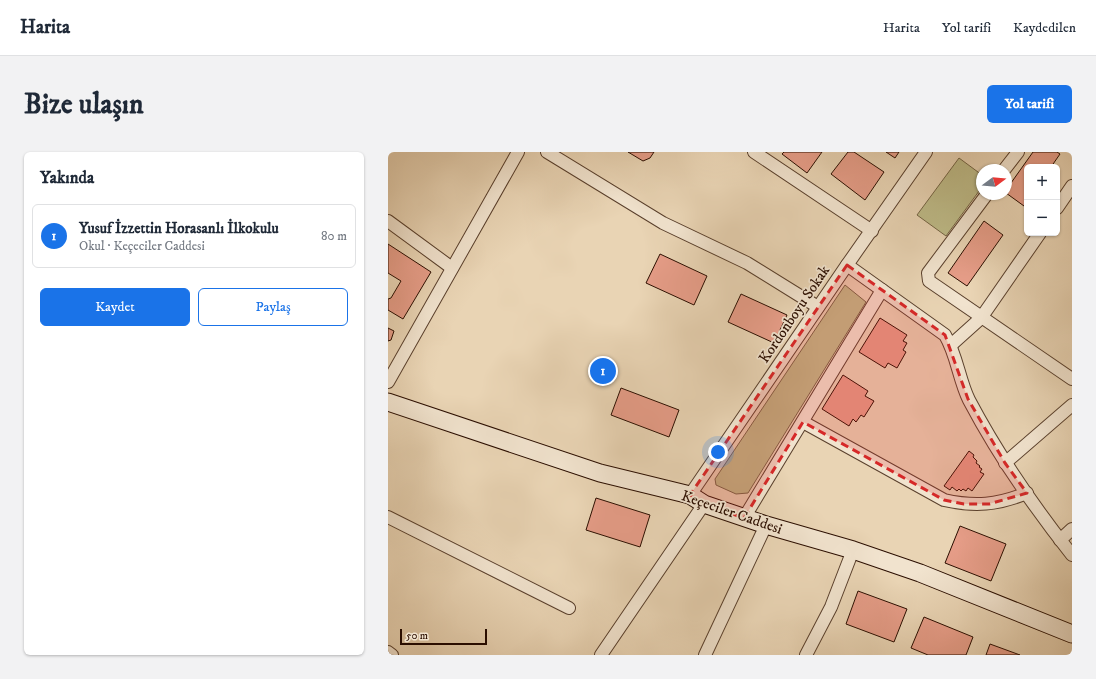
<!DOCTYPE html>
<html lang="tr">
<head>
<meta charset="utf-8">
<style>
	:root { --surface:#fff; --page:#f2f2f3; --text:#1f2937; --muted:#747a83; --line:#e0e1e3; --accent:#1a73e8 }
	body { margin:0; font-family:"IM FELL DW Pica",serif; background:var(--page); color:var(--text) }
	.controls { position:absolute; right:12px; top:12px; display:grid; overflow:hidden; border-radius:6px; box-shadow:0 1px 3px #0004 }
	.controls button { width:36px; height:36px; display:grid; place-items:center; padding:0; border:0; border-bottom:1px solid var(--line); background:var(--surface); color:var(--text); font:20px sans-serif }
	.compass { position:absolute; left:588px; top:12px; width:36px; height:36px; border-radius:50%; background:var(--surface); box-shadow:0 1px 3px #0004; rotate:74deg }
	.scale { position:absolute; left:12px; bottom:10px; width:87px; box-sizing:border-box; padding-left:4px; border:2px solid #2b0e00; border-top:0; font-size:11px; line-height:14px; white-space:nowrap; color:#2b0e00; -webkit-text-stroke:3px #f1e3ce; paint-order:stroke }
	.you { position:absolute; left:330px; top:300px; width:14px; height:14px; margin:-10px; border:3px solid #fff; border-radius:50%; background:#1a73e8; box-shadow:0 0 0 6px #1a73e833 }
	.badge { display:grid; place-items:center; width:26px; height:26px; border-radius:50%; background:var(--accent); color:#fff; font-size:13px; font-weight:700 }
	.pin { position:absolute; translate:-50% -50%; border:2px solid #fff; box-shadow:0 1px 4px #0006 }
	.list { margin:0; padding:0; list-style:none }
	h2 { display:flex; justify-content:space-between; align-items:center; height:52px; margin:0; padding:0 16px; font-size:17px }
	h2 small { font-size:13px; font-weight:400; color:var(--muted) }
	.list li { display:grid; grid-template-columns:26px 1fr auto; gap:12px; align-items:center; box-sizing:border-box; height:64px; margin:0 8px 8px; padding:0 8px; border:1px solid var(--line); border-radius:6px }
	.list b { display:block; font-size:15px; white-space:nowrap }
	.list p { margin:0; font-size:13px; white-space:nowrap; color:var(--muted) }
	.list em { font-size:13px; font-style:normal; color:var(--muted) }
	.actions { display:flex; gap:8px; padding:12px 16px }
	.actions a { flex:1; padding:9px 0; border:1px solid var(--accent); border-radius:6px; text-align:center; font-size:14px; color:var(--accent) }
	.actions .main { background:var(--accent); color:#fff }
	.map { position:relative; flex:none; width:684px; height:503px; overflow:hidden; border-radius:6px }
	header { display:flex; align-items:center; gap:24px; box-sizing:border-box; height:56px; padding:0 20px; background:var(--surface); border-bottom:1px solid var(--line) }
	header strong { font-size:19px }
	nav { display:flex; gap:22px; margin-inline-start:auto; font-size:14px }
	.intro { display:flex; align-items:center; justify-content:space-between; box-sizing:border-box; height:96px; padding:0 24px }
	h1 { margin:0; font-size:28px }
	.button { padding:10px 18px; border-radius:6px; background:var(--accent); color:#fff; font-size:14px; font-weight:700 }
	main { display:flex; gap:24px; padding:0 24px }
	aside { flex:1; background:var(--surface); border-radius:6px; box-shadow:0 1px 3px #0004 }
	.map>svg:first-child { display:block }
	.green { fill:#bebb88; stroke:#746444 }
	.building { fill:#e69d88; stroke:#2b0e00 }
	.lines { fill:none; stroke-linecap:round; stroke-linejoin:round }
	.street-casing { stroke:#5a402d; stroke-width:14 }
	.secondary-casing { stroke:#2b0e00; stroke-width:19 }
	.street { stroke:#f1e3ce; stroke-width:12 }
	.secondary { stroke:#f1e3ce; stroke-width:17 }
	.marked { fill:#d62828; fill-opacity:0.2; stroke:#d62828; stroke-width:3; stroke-dasharray:8 5; stroke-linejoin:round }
	.labels { text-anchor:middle; stroke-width:3.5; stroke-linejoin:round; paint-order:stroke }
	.street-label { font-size:15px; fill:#2b0e00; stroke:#f1e3ce }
</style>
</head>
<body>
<header>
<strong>Harita</strong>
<nav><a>Harita</a><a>Yol tarifi</a><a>Kaydedilen</a></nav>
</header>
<div class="intro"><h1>Bize ulaşın</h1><a class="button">Yol tarifi</a></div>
<main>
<aside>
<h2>Yakında<small></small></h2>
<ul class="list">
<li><span class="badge">1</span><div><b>Yusuf İzzettin Horasanlı İlkokulu</b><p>Okul · Keçeciler Caddesi</p></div><em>80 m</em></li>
</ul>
<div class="actions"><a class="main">Kaydet</a><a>Paylaş</a></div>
</aside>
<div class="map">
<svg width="684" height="503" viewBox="0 0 684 503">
	<rect width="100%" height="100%" fill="#e9d4b4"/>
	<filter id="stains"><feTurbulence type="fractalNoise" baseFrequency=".005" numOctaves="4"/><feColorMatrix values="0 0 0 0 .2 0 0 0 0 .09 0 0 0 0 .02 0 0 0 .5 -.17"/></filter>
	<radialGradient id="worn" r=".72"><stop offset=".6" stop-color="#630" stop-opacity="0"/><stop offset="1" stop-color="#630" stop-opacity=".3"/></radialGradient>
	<g class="green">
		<path d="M571,6L594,23V35L558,84L529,63Z"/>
		<path d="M457,133L478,150L360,341L348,342L328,333L327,327Z"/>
	</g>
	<g class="building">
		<path d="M240,0H266L262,6L255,9Z"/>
		<path d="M396,0H434L419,21L394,2Z"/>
		<path d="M460,0H466L496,20L477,48L443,22Z"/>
		<path d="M498,0H511L507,6Z"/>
		<path d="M645,0H669L672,2L663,15H639V50L636,54L618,41V38Z"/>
		<path d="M596,69L615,83L579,134L560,121Z"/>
		<path d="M0,92L43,120L15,167L0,158V147L3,146L13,129L0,121Z"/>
		<path d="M272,102L319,124L306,153L258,131Z"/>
		<path d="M353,142L399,163L386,191L340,170Z"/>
		<path d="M492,166L519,183L515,189L519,191L515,198L518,200L509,216L500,211L497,216L471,200Z"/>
		<path d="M0,176L6,179L3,188L0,189Z"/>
		<path d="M455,223L480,239L477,244L486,249L476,265L473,263L468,270L465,267L461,274L434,257Z"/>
		<path d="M233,236L291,258L281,285L223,263Z"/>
		<path d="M581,299L586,303L585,305L589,309L588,311L592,314L591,315L594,317L592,320L596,322L584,339L580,336L578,339L575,337L573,339L571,337L569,339L564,335L562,338L556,334Z"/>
		<path d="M208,346L262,363L252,395L198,378Z"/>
		<path d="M572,374L618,392L603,429L557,411Z"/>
		<path d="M470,439L519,457L506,490L458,472Z"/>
		<path d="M536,465L585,485L578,503H540L523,496Z"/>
		<path d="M602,492L632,503H598Z"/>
	</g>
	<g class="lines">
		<g class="street-casing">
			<g id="street">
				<path d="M159,0L275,71L359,111L430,155"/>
				<path d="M366,0L484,79"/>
				<path d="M616,18L630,0"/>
				<path d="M599,42L540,121L541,129L684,227"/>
				<path d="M669,56L684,34"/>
				<path d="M0,69L64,116"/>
				<path d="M459,113L557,183C569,203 571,228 581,248C610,303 646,355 684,403"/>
				<path d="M563,193L593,166L652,81"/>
				<path d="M0,230L130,0"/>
				<path d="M415,270L556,348C587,355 609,353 639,341"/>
				<path d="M617,311L684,253"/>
				<path d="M302,343L459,113L538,0"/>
				<path d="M0,365L181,456"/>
				<path d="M356,366L494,138"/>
				<path d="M672,388L684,377"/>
				<path d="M0,500L4,503"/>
				<path d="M213,503L316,352"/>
				<path d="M317,503L378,373"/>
				<path d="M418,503L443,455L465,398"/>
			</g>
		</g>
		<g class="secondary-casing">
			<path id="secondary" d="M0,250L212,321L302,343L316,352L378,373L465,398L532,421L684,482"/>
		</g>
		<use href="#street" class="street"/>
		<use href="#secondary" class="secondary"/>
	</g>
	<path class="marked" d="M459,113L557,183L580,247L617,311L639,341L601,352H576L556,348L415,270L356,366L316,352L302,343Z"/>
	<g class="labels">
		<g class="street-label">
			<text transform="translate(406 162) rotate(-56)" y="5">Kordonboyu Sokak</text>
			<text transform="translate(344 360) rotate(19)" y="5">Keçeciler Caddesi</text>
		</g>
	</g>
	<rect width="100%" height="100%" filter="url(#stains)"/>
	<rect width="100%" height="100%" fill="url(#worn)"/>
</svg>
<div class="controls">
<button>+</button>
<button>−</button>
</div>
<svg class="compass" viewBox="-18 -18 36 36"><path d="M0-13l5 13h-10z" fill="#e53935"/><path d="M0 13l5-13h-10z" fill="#747a83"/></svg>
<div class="scale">50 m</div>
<div class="you"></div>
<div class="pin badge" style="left:215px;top:219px">1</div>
</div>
</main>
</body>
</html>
